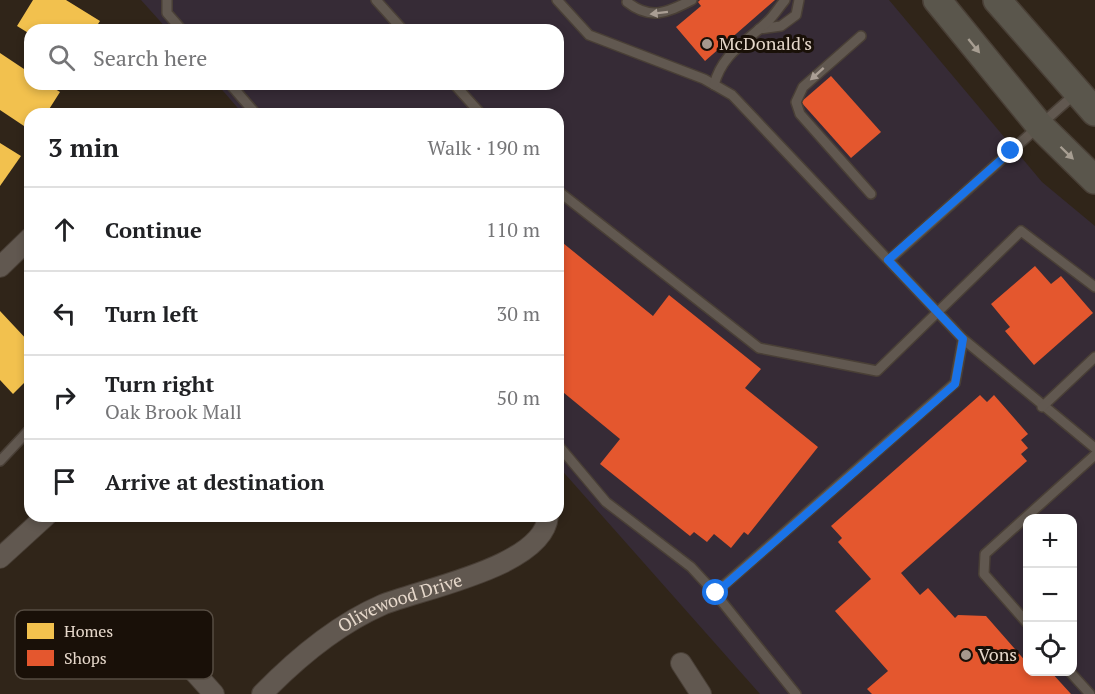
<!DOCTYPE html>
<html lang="en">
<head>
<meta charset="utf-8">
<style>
	:root { --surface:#fff; --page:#f6f6f6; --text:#202124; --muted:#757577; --line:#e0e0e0 }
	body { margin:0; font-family:"PT Serif",serif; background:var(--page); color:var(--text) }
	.controls { position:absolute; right:18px; bottom:18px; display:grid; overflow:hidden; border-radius:12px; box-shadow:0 3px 9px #0003 }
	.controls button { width:54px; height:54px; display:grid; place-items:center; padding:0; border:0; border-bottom:2px solid var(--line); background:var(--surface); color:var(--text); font:30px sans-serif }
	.stop { position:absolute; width:18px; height:18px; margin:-14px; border:4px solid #1a73e8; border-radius:50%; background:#fff }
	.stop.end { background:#1a73e8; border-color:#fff; box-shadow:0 2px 6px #0008 }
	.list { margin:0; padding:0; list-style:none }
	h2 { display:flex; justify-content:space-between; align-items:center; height:78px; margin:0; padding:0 24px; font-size:26px }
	h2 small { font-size:20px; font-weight:400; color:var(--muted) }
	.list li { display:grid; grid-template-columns:39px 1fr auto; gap:18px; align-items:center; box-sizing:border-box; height:84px; padding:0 24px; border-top:2px solid var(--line) }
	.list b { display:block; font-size:22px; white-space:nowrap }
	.list p { margin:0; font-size:20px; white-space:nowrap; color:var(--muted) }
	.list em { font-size:20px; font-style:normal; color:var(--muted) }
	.icon { flex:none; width:33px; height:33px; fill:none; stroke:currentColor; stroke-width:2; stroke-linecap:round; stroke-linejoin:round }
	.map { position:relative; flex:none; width:1095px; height:694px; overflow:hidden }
	.search { position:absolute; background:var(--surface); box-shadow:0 3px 9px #0003; left:24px; top:24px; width:540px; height:66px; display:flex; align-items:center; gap:15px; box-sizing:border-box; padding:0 21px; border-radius:18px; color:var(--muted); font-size:22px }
	.panel { position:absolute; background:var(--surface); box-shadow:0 3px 9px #0003; left:24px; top:108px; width:540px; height:414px; border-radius:18px }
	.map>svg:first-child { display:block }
	.commercial { fill:#362b36; fill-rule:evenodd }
	.homes { fill:#f2c14e }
	.shops { fill:#e4572e }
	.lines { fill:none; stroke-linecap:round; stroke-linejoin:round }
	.service-casing { stroke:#493f36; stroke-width:12 }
	.minor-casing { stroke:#493f36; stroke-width:22 }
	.secondary-casing { stroke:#493f36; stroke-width:30 }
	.service { stroke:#615850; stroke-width:9 }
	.minor { stroke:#615850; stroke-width:20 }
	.secondary { stroke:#5a564c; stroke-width:27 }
	.oneway { fill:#aa9e94 }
	.oneway2 { fill:#a79e92 }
	.route { stroke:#1a73e8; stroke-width:8 }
	.poi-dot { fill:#a6998d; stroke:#191008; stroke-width:2 }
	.labels { text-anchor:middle; stroke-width:6; stroke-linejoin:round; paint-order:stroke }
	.poi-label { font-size:18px; fill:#e6d8cb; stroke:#191008; text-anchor:start }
	.street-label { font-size:18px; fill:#e6d8cb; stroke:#191008 }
	.key { fill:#191008; stroke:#564c42; stroke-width:1.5 }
	.key-label { font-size:16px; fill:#e6d8cb }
</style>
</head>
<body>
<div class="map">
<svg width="1095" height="694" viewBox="0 0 1095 694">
	<rect width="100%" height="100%" fill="#302519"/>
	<path class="commercial" d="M141,0H889L1042,182L1095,226V694H760L558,466V114H243L217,84H558V30H168ZM1028,518H1072V672H1028Z"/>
	<g class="homes">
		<path d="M33,0H66L100,21L94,30H30V34L17,26Z"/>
		<path d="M0,53L30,73V84H47L60,92L46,114H30V130L0,110Z"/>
		<path d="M0,143L21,156L0,186Z"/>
		<path d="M0,311L30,343V377L13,394L0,380Z"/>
	</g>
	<g class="shops">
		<path d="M700,0H775L705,61L676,27L701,6L698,2Z"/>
		<path d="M831,76L881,132L851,158L801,102Z"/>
		<path d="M558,239L653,316L669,295L761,369L745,388L818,447L748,535L744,532L731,548L714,534L707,542L694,532L690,536L600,464L620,439L558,388Z"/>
		<path d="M1035,266L1051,284L1061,276L1093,313L1034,365L1005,331L1010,327L991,304Z"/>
		<path d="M980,395L987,402L994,395L1028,434L1021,440L1028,448L1021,454L1027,461L901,573L920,595L928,588L955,618L958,615L986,616L1028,664V672H1051L1071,694H872L867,689L888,671L835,611L871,579L838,542L842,538L831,526Z"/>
	</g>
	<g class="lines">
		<g class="service-casing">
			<g id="service">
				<path d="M167,0V13L182,30"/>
				<path d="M376,0L403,30"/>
				<path d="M557,0L589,35L704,79L732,95L963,339L1095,448"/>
				<path d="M627,2C651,21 668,12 692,0"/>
				<path d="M759,29L781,26L796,15L799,0"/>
				<path d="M861,36L803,87L796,102L800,114L871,194"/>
				<path d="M230,84L256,114"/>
				<path d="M454,84L481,114"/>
				<path d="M714,85C722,54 745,43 767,22C774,16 779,7 785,0"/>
				<path d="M558,191L759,348L877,371L1021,231L1095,287"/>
				<path d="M889,260L1075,94"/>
				<path d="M1042,407L1095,357"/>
				<path d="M558,445L606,502L691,567L715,593L796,694"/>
				<path d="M0,461L30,429"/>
				<path d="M715,593L955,383L963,339"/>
				<path d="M1028,624L984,574L985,554L1095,455"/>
				<path d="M1070,672L1090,694"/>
			</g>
		</g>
		<g class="minor-casing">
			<g id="minor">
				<path d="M0,267L30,238"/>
				<path d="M0,558L46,516"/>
				<path d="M179,655L214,694"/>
				<path d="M681,663L701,694"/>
				<path id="s1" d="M262,694C297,658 336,625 382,605C420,589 544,567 548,516"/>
			</g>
		</g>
		<g class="secondary-casing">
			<g id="secondary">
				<path d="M937,0L1040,126L1095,180"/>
				<path d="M997,0L1095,112"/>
			</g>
		</g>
		<use href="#service" class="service"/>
		<use href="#minor" class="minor"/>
		<use href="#secondary" class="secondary"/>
	</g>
	<defs><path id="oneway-solid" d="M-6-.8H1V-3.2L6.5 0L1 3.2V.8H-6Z" transform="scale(1.5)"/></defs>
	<g class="oneway">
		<use href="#oneway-solid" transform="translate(659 13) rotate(173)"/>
		<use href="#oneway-solid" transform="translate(817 74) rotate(138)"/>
	</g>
	<g class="oneway2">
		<use href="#oneway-solid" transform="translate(974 46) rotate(51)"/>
		<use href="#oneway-solid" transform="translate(1067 153) rotate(44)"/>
	</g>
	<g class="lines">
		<path class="route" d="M716,593L955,384L963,339L888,260L1011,151"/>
	</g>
	<g class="poi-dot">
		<circle cx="707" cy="44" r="6"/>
		<circle cx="966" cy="655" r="6"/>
	</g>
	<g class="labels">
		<g class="poi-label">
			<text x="719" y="50">McDonald's</text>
			<text x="978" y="661">Vons</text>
		</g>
		<g class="street-label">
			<text dy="6" stroke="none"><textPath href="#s1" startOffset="168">Olivewood Drive</textPath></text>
		</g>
	</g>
	<rect x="15" y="610" width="198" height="69" rx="9" class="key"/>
	<rect x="27" y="623" width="27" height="16" fill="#f2c14e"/>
	<rect x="27" y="650" width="27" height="16" fill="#e4572e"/>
	<g class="key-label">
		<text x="64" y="637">Homes</text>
		<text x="64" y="664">Shops</text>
	</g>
</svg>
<div class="controls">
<button>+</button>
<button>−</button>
<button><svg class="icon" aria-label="locate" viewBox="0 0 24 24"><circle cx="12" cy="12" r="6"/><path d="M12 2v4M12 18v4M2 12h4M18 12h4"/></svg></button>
</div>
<div class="stop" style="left:716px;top:593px"></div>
<div class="stop end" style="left:1011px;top:151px"></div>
<div class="search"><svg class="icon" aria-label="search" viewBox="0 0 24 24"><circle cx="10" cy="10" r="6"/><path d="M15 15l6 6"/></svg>Search here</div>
<section class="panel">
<h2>3 min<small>Walk · 190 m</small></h2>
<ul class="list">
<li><svg class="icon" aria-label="ahead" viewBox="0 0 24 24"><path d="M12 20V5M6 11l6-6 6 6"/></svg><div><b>Continue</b></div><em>110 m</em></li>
<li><svg class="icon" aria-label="left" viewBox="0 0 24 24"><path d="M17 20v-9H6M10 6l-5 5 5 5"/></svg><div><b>Turn left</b></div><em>30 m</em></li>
<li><svg class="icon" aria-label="right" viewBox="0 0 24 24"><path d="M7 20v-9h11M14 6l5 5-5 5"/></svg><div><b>Turn right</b><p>Oak Brook Mall</p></div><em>50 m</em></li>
<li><svg class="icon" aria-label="arrive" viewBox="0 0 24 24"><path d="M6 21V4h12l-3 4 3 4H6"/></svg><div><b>Arrive at destination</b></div></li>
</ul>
</section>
</div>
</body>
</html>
